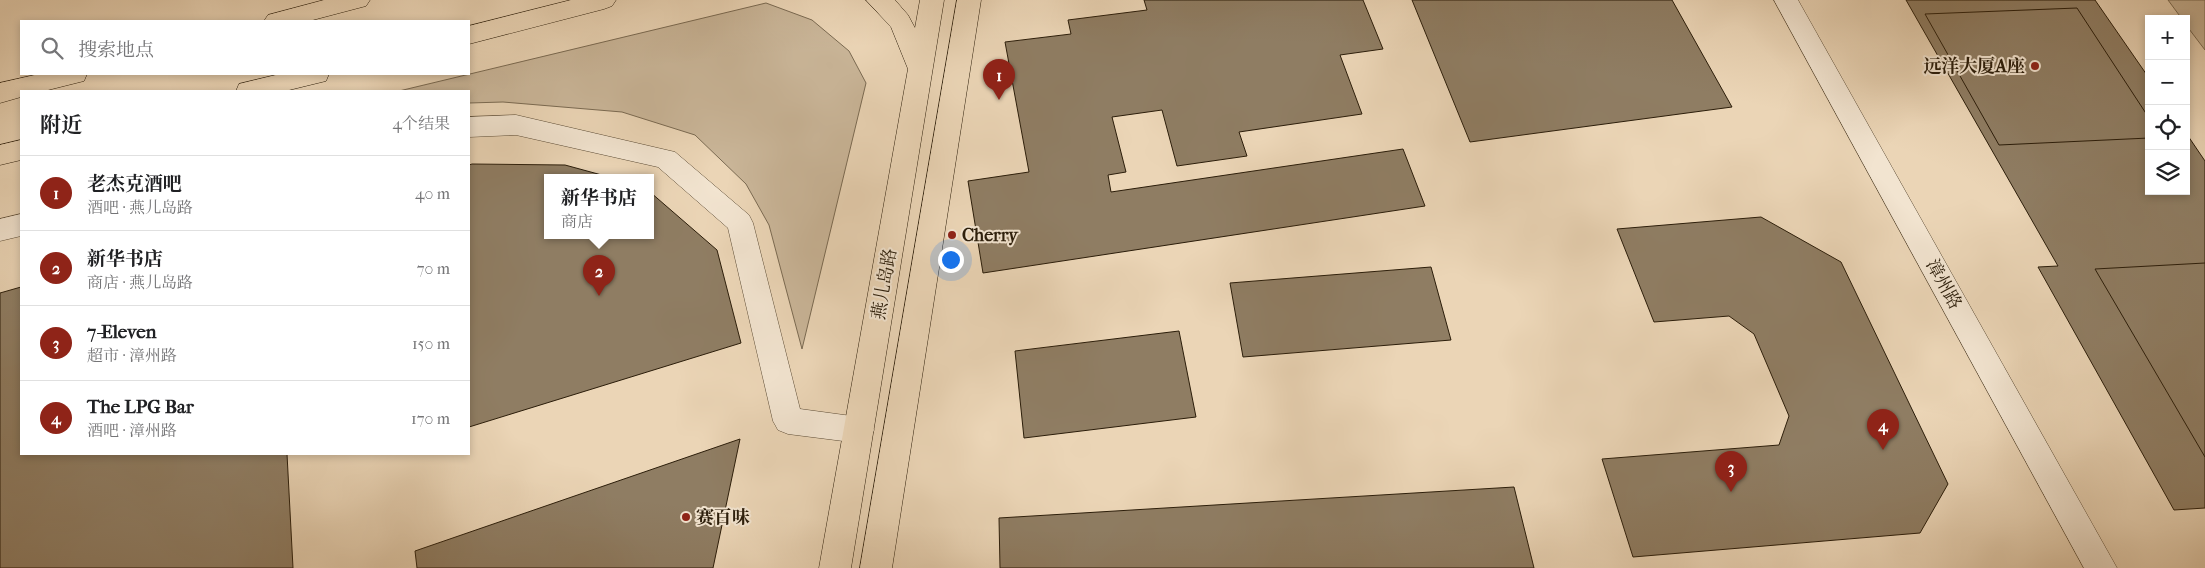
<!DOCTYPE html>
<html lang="zh">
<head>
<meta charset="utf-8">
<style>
	:root { --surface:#fff; --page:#f2f2f2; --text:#202124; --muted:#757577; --line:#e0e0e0; --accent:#8f2418 }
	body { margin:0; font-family:"IM FELL French Canon","Noto Serif SC",serif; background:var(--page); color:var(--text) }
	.controls { position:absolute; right:15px; top:15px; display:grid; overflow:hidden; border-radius:0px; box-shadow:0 2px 8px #0003 }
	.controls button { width:45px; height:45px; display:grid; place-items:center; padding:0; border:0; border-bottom:1px solid var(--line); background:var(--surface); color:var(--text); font:25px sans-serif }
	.you { position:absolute; left:950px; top:259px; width:18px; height:18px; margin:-12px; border:4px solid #fff; border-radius:50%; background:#1a73e8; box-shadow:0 0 0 8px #1a73e833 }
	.badge { display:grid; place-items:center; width:32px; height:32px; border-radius:50%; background:var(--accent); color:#fff; font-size:16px; font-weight:700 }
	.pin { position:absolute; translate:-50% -41px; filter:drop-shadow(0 1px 2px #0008) }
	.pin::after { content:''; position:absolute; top:26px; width:18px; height:15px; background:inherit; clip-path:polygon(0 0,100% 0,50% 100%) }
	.popup { position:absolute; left:544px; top:174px; width:110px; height:65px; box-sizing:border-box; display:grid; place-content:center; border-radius:0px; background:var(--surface); filter:drop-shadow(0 1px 4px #0005); font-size:16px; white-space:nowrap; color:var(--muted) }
	.popup b { font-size:19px; color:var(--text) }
	.popup::after { content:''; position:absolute; left:50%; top:100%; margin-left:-10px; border:10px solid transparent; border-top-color:var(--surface) }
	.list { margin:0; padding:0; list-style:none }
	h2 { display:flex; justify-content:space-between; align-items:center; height:65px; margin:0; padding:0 20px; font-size:21px }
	h2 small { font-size:16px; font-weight:400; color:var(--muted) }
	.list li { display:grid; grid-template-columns:32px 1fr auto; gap:15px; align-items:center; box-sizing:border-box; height:75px; padding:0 20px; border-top:1px solid var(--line) }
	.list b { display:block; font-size:19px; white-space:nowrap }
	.list p { margin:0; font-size:16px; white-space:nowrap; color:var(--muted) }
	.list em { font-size:16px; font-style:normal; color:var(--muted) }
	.icon { flex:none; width:28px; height:28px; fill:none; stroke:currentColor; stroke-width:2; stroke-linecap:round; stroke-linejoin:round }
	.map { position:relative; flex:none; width:2205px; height:568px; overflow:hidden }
	.search { position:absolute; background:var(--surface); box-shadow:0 2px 8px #0003; left:20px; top:20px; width:450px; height:55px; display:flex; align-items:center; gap:12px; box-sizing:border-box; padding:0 18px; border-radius:0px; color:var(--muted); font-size:19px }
	.panel { position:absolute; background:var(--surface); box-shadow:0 2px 8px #0003; left:20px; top:90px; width:450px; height:365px; border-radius:0px }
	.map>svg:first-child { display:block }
	.green { fill:#cab699; stroke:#7a6a52 }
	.building { fill:#8f7d63; stroke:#2b1d0a }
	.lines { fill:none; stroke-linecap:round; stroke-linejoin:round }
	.minor-casing { stroke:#5b4b35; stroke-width:1 }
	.major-casing { stroke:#2b1d0a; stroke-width:1 }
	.minor { fill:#f2e4d0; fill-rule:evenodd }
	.major { fill:#ebd5b6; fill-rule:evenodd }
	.poi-dot { fill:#8f2418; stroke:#f2e4d0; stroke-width:2 }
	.labels { text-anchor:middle; stroke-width:4; stroke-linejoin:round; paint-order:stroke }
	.poi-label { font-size:18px; font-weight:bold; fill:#2b1d0a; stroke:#f2e4d0; text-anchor:start }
	.street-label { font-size:18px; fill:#2b1d0a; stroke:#f2e4d0 }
</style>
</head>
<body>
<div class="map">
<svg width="2205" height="568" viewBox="0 0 2205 568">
	<rect width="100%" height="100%" fill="#ebd5b6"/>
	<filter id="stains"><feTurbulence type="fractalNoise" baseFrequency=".004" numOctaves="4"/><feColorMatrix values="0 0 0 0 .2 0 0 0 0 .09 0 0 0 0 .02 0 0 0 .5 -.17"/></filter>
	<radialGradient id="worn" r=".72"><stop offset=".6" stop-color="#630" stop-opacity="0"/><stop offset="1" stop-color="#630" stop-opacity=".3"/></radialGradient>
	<g class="green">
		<path d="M2168,0H2205V50L2186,25V19H2182Z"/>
		<path d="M766,3L812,20L849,51L866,83L802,349L769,225L746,184L695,135L622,112L503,102L469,103V91H399Z"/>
	</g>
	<g class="building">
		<path d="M1144,0H1363L1383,49L1340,55L1362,114L1239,132L1247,156L1177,166L1162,110L1112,117L1126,172L1108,175L1111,192L1403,149L1425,206L983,273L968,181L1029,172L1005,42L1071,34L1068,20L1147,10Z"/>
		<path d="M1412,0H1672L1732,107L1470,142Z"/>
		<path d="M1906,0H2095L2149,78V191H2186V133L2205,161V508L2174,510L2038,267L2058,266Z"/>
		<path d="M2077,8L2149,118V138L1999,145L1925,14Z"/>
		<path d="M472,164L565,165L609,177H548V235H650V192L717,250L741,343L469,427V165Z"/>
		<path d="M1761,217L1841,262L1948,484L1920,533L1633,557L1602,459L1779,445L1789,416L1754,334L1729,316L1654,322L1617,229Z"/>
		<path d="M2205,263V457L2095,269Z"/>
		<path d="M1431,267L1451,340L1243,357L1230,283Z"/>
		<path d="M21,287V454H287L293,568H0V293Z"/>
		<path d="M1179,331L1196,417L1024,438L1015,351Z"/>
		<path d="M740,439L713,568H417L415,551Z"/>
		<path d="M1514,487L1534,568H1000L999,518Z"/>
	</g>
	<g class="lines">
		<g class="minor-casing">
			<g id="minor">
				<path d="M1774,0H1798L2117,568H2084Z"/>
				<path d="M516,115L675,152L749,215L753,223L800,409L859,417L869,420L874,430L869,440L859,443L788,434L778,430L773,421L728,228L658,167L516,135L469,137V117Z"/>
				<path d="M21,214V236L0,241V219Z"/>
			</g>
		</g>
		<g class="major-casing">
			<g id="major">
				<path d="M324,0H370L366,6L309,21H264L268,15Z"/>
				<path d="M571,0H616L612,6L604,9L469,44V26Z"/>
				<path d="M866,0H895L908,15L915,28L920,0H944L851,568H819L908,69L891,27Z"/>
				<path d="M957,0H981L892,568H860Z"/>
				<path d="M39,74H87L84,81L44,91H21V97L0,103V83Z"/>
				<path d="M280,74H329L326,81L285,91H236L239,84Z"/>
				<path d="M21,140V160L0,165V145Z"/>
			</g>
		</g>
		<use href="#minor" class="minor"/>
		<use href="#major" class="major"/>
	</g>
	<g class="poi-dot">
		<circle cx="2035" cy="66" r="5"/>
		<circle cx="952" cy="235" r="5"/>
		<circle cx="686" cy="517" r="5"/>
	</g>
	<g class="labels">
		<g class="poi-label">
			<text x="2025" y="72" text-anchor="end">远洋大厦A座</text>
			<text x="962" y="241">Cherry</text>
			<text x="696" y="523">赛百味</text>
		</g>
		<g class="street-label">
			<text transform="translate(884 284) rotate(-80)" y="6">燕儿岛路</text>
			<text transform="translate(1944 284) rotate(61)" y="6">漳州路</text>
		</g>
	</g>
	<rect width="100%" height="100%" filter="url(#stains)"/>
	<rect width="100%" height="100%" fill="url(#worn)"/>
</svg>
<div class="controls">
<button>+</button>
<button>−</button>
<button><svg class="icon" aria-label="locate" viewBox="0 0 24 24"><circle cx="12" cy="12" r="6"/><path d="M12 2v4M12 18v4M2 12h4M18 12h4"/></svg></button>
<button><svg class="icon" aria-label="layers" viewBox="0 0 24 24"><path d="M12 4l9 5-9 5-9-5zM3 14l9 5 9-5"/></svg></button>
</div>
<div class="you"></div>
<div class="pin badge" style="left:999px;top:100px">1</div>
<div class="pin badge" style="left:599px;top:296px">2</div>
<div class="popup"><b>新华书店</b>商店</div>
<div class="pin badge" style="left:1731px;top:492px">3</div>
<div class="pin badge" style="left:1883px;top:450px">4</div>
<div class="search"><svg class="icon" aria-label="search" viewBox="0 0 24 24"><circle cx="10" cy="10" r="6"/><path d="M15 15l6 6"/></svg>搜索地点</div>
<section class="panel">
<h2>附近<small>4个结果</small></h2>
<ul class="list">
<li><span class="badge">1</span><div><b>老杰克酒吧</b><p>酒吧 · 燕儿岛路</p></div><em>40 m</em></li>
<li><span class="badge">2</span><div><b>新华书店</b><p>商店 · 燕儿岛路</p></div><em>70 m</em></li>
<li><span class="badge">3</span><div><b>7-Eleven</b><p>超市 · 漳州路</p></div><em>150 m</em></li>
<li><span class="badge">4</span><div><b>The LPG Bar</b><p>酒吧 · 漳州路</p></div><em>170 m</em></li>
</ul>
</section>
</div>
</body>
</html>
